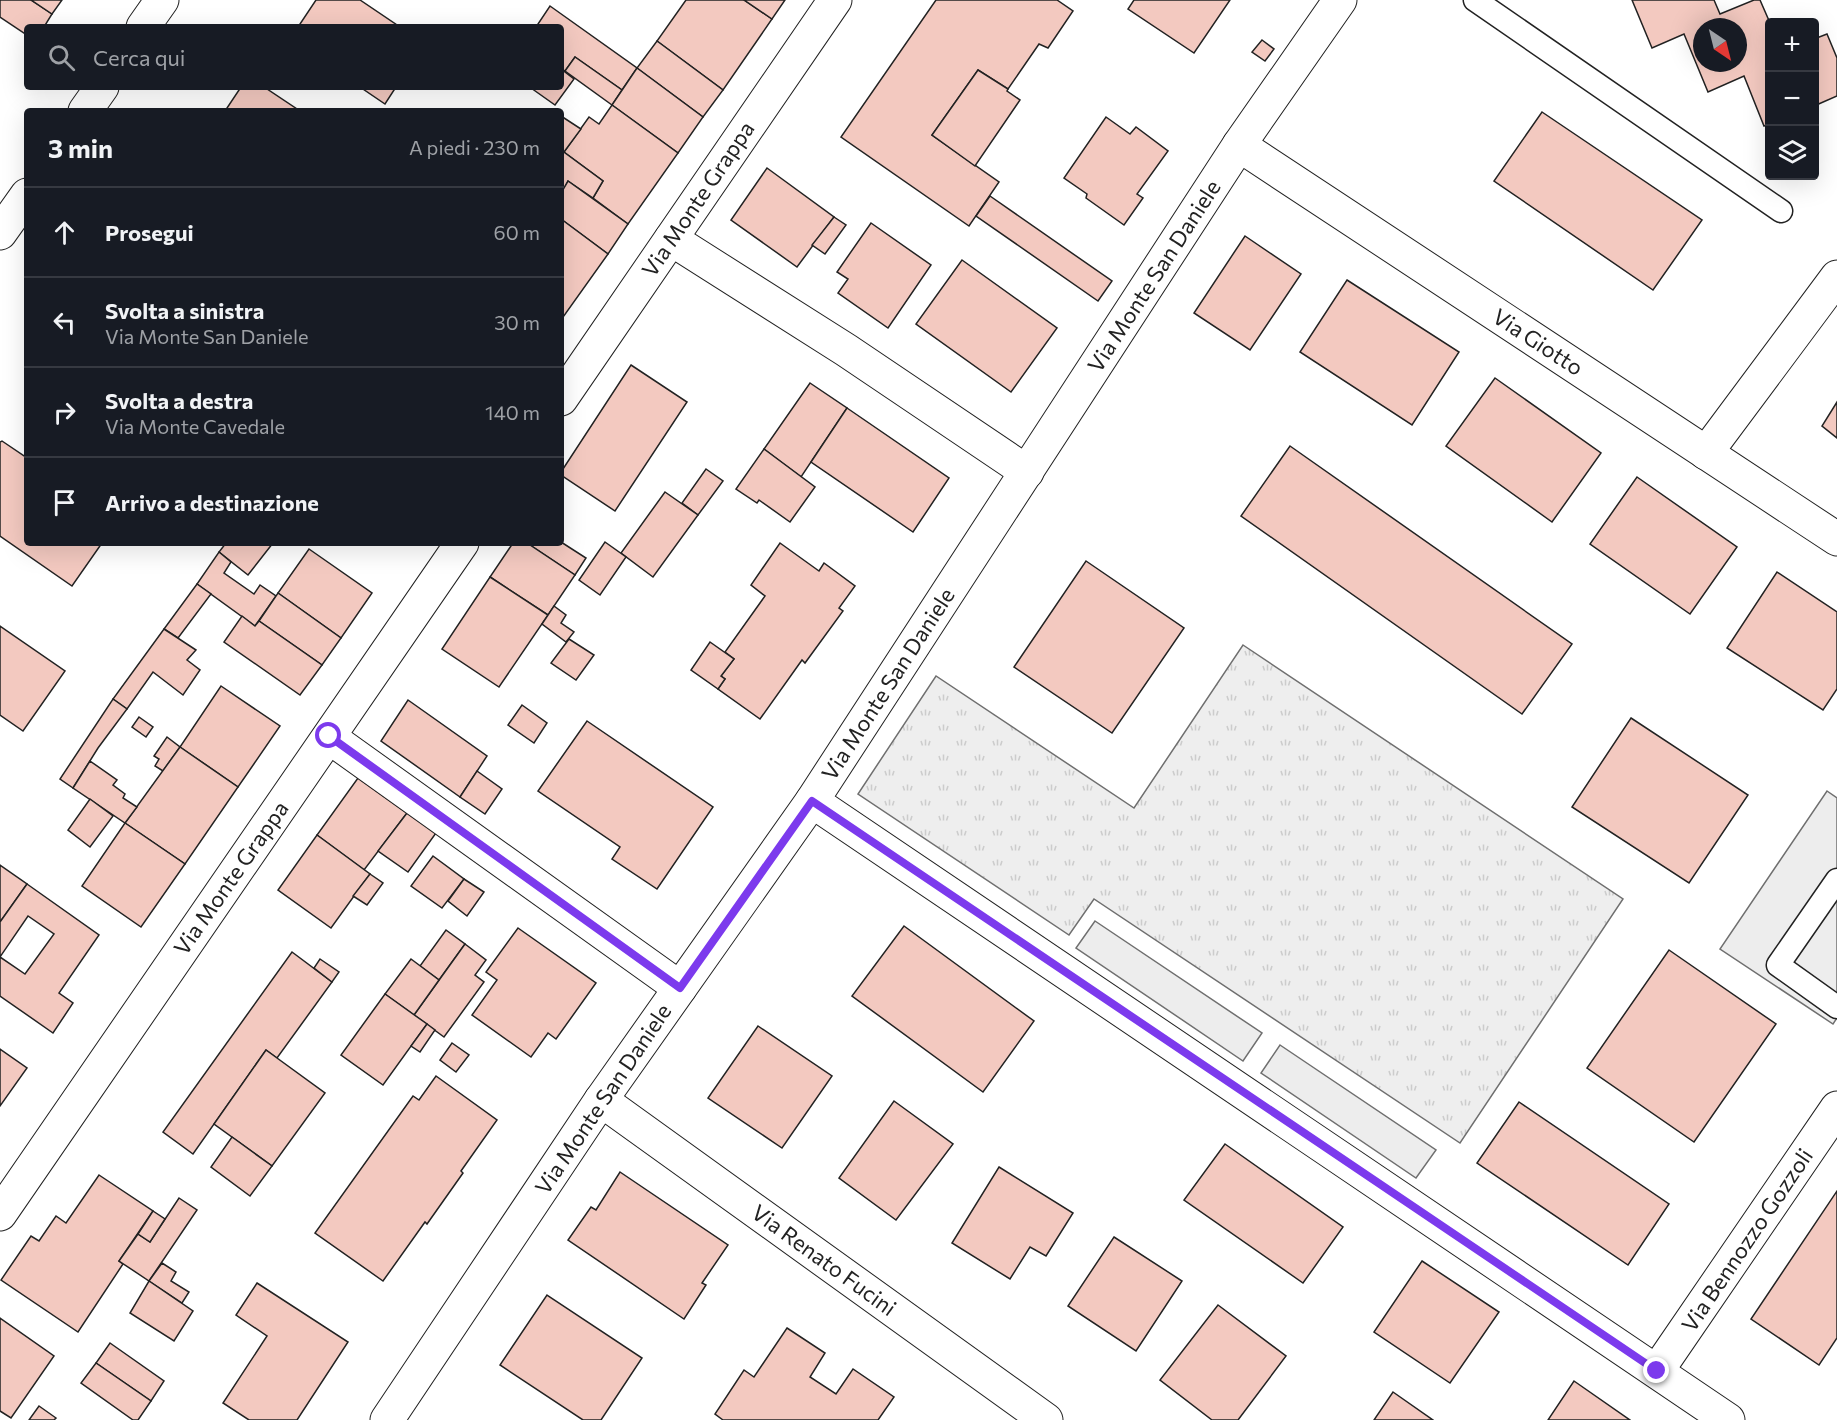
<!DOCTYPE html>
<html lang="it">
<head>
<meta charset="utf-8">
<style>
	:root { --surface:#171b24; --page:#242831; --text:#f1f3f6; --muted:#9ea1a6; --line:#363941 }
	body { margin:0; font-family:Commissioner,sans-serif; background:var(--page); color:var(--text) }
	.controls { position:absolute; right:18px; top:18px; display:grid; overflow:hidden; border-radius:6px; box-shadow:0 6px 24px #0002 }
	.controls button { width:54px; height:54px; display:grid; place-items:center; padding:0; border:0; border-bottom:2px solid var(--line); background:var(--surface); color:var(--text); font:30px sans-serif }
	.compass { position:absolute; left:1693px; top:18px; width:54px; height:54px; border-radius:50%; background:var(--surface); box-shadow:0 6px 24px #0002; rotate:145deg }
	.stop { position:absolute; width:18px; height:18px; margin:-14px; border:4px solid #7c3aed; border-radius:50%; background:#fff }
	.stop.end { background:#7c3aed; border-color:#fff; box-shadow:0 2px 6px #0008 }
	.list { margin:0; padding:0; list-style:none }
	h2 { display:flex; justify-content:space-between; align-items:center; height:78px; margin:0; padding:0 24px; font-size:26px }
	h2 small { font-size:20px; font-weight:400; color:var(--muted) }
	.list li { display:grid; grid-template-columns:39px 1fr auto; gap:18px; align-items:center; box-sizing:border-box; height:90px; padding:0 24px; border-top:2px solid var(--line) }
	.list b { display:block; font-size:22px; white-space:nowrap }
	.list p { margin:0; font-size:20px; white-space:nowrap; color:var(--muted) }
	.list em { font-size:20px; font-style:normal; color:var(--muted) }
	.icon { flex:none; width:33px; height:33px; fill:none; stroke:currentColor; stroke-width:2; stroke-linecap:round; stroke-linejoin:round }
	.map { position:relative; flex:none; width:1837px; height:1420px; overflow:hidden }
	.search { position:absolute; background:var(--surface); box-shadow:0 6px 24px #0002; left:24px; top:24px; width:540px; height:66px; display:flex; align-items:center; gap:15px; box-sizing:border-box; padding:0 21px; border-radius:6px; color:var(--muted); font-size:22px }
	.panel { position:absolute; background:var(--surface); box-shadow:0 6px 24px #0002; left:24px; top:108px; width:540px; height:438px; border-radius:6px }
	.map>svg:first-child { display:block }
	.park { fill:url(#park-tufts); stroke:#6f6f6f; stroke-width:1.5 }
	.parking { fill:#ededed; stroke:#6f6f6f; stroke-width:1.5 }
	.building { fill:#f3c9c0; stroke:#222; stroke-width:1.5; fill-rule:evenodd }
	.lines { fill:none; stroke-linecap:round; stroke-linejoin:round }
	.service-casing { stroke:#222; stroke-width:25 }
	.minor-casing { stroke:#222; stroke-width:35 }
	.service { stroke:#fff; stroke-width:22 }
	.minor { stroke:#fff; stroke-width:33 }
	.route { stroke:#7c3aed; stroke-width:8 }
	.labels { text-anchor:middle; stroke-width:4.5; stroke-linejoin:round; paint-order:stroke }
	.street-label { font-size:22px; fill:#222; stroke:#fff }
</style>
</head>
<body>
<div class="map">
<svg width="1837" height="1420" viewBox="0 0 1837 1420">
	<defs>
		<pattern id="park-tufts" width="24" height="20" patternUnits="userSpaceOnUse" patternTransform="scale(1.5)"><rect width="24" height="20" fill="#eee"/><path d="M3 7l-1-3M5 7V3M7 7l1-3M15 17l-1-3M17 17v-4M19 17l1-3" fill="none" stroke="#ccc"/></pattern>
	</defs>
	<rect width="100%" height="100%" fill="#fff"/>
	<path class="park" d="M1243,645L1623,899L1460,1143L1094,899L1069,935L858,794L936,676L1134,808Z"/>
	<g class="parking">
		<path d="M1827,791L1837,798V1018L1833,1024L1720,949Z"/>
		<path d="M1095,921L1262,1033L1243,1061L1076,948Z"/>
		<path d="M1280,1045L1436,1150L1416,1178L1261,1073Z"/>
	</g>
	<g class="building">
		<path d="M0,0H31L52,14L44,27H27V35L0,17Z"/>
		<path d="M31,0H62L52,14Z"/>
		<path d="M316,0H360L400,27H298Z"/>
		<path d="M686,0H744L772,19L723,90L657,41Z"/>
		<path d="M744,0H785L772,19Z"/>
		<path d="M936,0H1057L1073,11L1048,48L1039,44L1008,89L978,70L932,135L999,182L969,226L841,137Z"/>
		<path d="M1134,0H1230L1194,53L1128,9Z"/>
		<path d="M1632,0H1714L1720,14L1754,0H1760L1770,23V124L1764,126L1744,76L1708,92L1684,34L1652,48ZM1702,27H1738V63H1702Z"/>
		<path d="M550,6L637,68L622,90L575,57L565,71L561,69V27H536Z"/>
		<path d="M1827,34L1837,58V96L1814,106V39Z"/>
		<path d="M1262,40L1274,49L1265,61L1252,52Z"/>
		<path d="M657,41L723,90L703,117L637,68Z"/>
		<path d="M575,57L622,90L612,105L565,71Z"/>
		<path d="M637,68L703,117L678,153L612,105Z"/>
		<path d="M561,69L574,79L555,105L531,88L561,87Z"/>
		<path d="M978,70L1008,89L1007,91L1020,100L975,166L932,135Z"/>
		<path d="M241,87H264L300,111H225Z"/>
		<path d="M360,87H396L385,104Z"/>
		<path d="M612,105L678,153L628,224L593,198L603,181L564,152L589,117L599,124Z"/>
		<path d="M1542,112L1702,220L1653,290L1494,181Z"/>
		<path d="M561,116L581,129L564,152L561,150Z"/>
		<path d="M1106,117L1130,134L1136,127L1168,151L1137,194L1143,198L1124,225L1086,198L1087,194L1064,178Z"/>
		<path d="M561,150L603,181L593,198L568,181L563,191L561,189Z"/>
		<path d="M767,168L834,217L797,267L731,220Z"/>
		<path d="M568,181L628,224L608,254L561,219V193Z"/>
		<path d="M990,196L1112,281L1098,301L976,216Z"/>
		<path d="M834,217L846,225L825,254L812,245Z"/>
		<path d="M561,219L608,254L561,320Z"/>
		<path d="M871,223L931,265L888,328L838,293L848,279L837,272Z"/>
		<path d="M1245,236L1301,274L1250,350L1194,313Z"/>
		<path d="M962,260L1057,328L1011,392L916,324Z"/>
		<path d="M1347,280L1459,352L1412,425L1300,352Z"/>
		<path d="M631,365L687,402L615,511L561,475V472Z"/>
		<path d="M1495,378L1601,453L1552,522L1446,446Z"/>
		<path d="M810,383L847,408L801,477L764,449Z"/>
		<path d="M1837,402V438L1822,426Z"/>
		<path d="M847,408L949,478L913,532L811,462Z"/>
		<path d="M2,441L27,458V543H102L72,586L0,536V442Z"/>
		<path d="M1290,446L1572,644L1522,714L1241,516Z"/>
		<path d="M764,449L815,487L790,522L759,500L757,503L736,489Z"/>
		<path d="M706,469L723,481L698,515L682,503Z"/>
		<path d="M1637,477L1737,547L1690,614L1590,544Z"/>
		<path d="M665,492L698,515L653,577L621,553Z"/>
		<path d="M561,542L586,558L575,575L527,543H561Z"/>
		<path d="M605,542L626,557L600,595L579,580Z"/>
		<path d="M226,543H273L248,575L219,552Z"/>
		<path d="M513,543H527L575,575L548,615L490,577Z"/>
		<path d="M780,543L819,571L824,563L855,586L839,608L843,611L805,663L802,660L760,719L718,689L725,679L721,676L734,659L725,652L765,596L751,585Z"/>
		<path d="M309,549L372,593L341,638L278,593Z"/>
		<path d="M219,552L231,562L224,573L254,594L260,585L276,596L255,626L197,584Z"/>
		<path d="M1086,561L1184,628L1112,733L1014,667Z"/>
		<path d="M1777,572L1837,612V689L1823,710L1727,648Z"/>
		<path d="M490,577L548,615L499,687L442,649Z"/>
		<path d="M197,584L211,594L178,638L164,629Z"/>
		<path d="M278,593L341,638L322,665L259,621Z"/>
		<path d="M554,606L566,615L561,623L574,632L566,642L542,624Z"/>
		<path d="M242,616L255,626L259,621L322,665L300,695L224,642Z"/>
		<path d="M0,626L65,671L23,731L0,715Z"/>
		<path d="M164,629L196,650L187,660L200,670L183,695L153,672L127,709L113,699Z"/>
		<path d="M569,639L594,655L576,680L551,663Z"/>
		<path d="M710,642L734,659L721,676L725,679L718,689L691,670Z"/>
		<path d="M221,686L280,726L238,787L180,747Z"/>
		<path d="M113,699L127,709L98,748L73,788L60,779Z"/>
		<path d="M408,700L487,756L460,797L381,741Z"/>
		<path d="M522,705L547,723L534,743L508,725Z"/>
		<path d="M139,717L153,727L146,737L132,727Z"/>
		<path d="M1631,718L1748,795L1689,883L1572,807Z"/>
		<path d="M587,721L713,807L657,889L612,859L620,847L538,791Z"/>
		<path d="M167,737L180,747L163,771L155,766L159,759L154,756Z"/>
		<path d="M180,747L238,787L185,864L125,823Z"/>
		<path d="M90,761L117,780L113,785L125,794L123,798L137,807L125,823L73,788Z"/>
		<path d="M477,771L502,789L485,814L460,797Z"/>
		<path d="M358,778L407,813L364,870L317,835Z"/>
		<path d="M90,799L113,816L90,847L68,830Z"/>
		<path d="M407,813L436,833L408,872L378,851Z"/>
		<path d="M125,823L185,864L141,927L82,886Z"/>
		<path d="M317,835L370,874L331,928L278,890Z"/>
		<path d="M433,856L464,879L442,908L411,886Z"/>
		<path d="M0,865L27,884L0,922Z"/>
		<path d="M370,874L383,883L367,905L353,896Z"/>
		<path d="M464,879L484,892L467,916L448,901Z"/>
		<path d="M27,884L99,935L59,993L73,1003L53,1033L0,996V957L25,974L54,934L28,916L0,957V922Z"/>
		<path d="M904,926L1034,1021L983,1092L852,996Z"/>
		<path d="M518,928L596,983L556,1039L548,1033L531,1057L472,1015L497,980L486,972Z"/>
		<path d="M446,930L465,944L439,980L420,966Z"/>
		<path d="M465,944L486,960L475,975L484,982L444,1037L414,1015Z"/>
		<path d="M1669,950L1776,1024L1694,1142L1587,1068Z"/>
		<path d="M292,952L332,982L277,1058L266,1050L193,1154L163,1132Z"/>
		<path d="M320,959L339,972L332,982L314,968Z"/>
		<path d="M411,959L439,980L414,1015L385,994Z"/>
		<path d="M385,994L427,1024L383,1085L341,1055Z"/>
		<path d="M427,1024L435,1030L420,1052L411,1046Z"/>
		<path d="M758,1026L832,1076L782,1148L708,1098Z"/>
		<path d="M452,1043L469,1055L456,1072L440,1060Z"/>
		<path d="M0,1049L27,1068L0,1106Z"/>
		<path d="M266,1050L325,1093L272,1166L214,1124Z"/>
		<path d="M436,1076L497,1120L461,1171L463,1173L427,1224L425,1222L383,1281L315,1233L413,1096L419,1100Z"/>
		<path d="M894,1101L953,1144L896,1220L839,1178Z"/>
		<path d="M1519,1102L1669,1204L1628,1265L1477,1163Z"/>
		<path d="M232,1137L272,1166L250,1196L211,1167Z"/>
		<path d="M1225,1144L1343,1227L1303,1283L1184,1200Z"/>
		<path d="M999,1167L1073,1213L1046,1256L1030,1247L1010,1279L952,1243Z"/>
		<path d="M620,1172L728,1245L702,1283L706,1285L684,1319L568,1240L591,1207L596,1210Z"/>
		<path d="M99,1175L153,1211L119,1261L123,1264L78,1332L1,1280L31,1236L39,1241L56,1216L66,1223Z"/>
		<path d="M1837,1191V1338L1819,1365L1751,1319Z"/>
		<path d="M179,1198L197,1210L149,1281L119,1261L138,1234L150,1242Z"/>
		<path d="M153,1211L165,1219L150,1242L138,1234Z"/>
		<path d="M1114,1237L1182,1281L1136,1351L1068,1306Z"/>
		<path d="M1422,1261L1499,1312L1450,1383L1374,1332Z"/>
		<path d="M162,1263L176,1272L171,1281L189,1292L182,1303L149,1281Z"/>
		<path d="M149,1281L193,1311L174,1341L130,1313Z"/>
		<path d="M257,1283L348,1342L297,1420H249L223,1403L267,1336L236,1315Z"/>
		<path d="M547,1295L642,1358L601,1420H583L500,1365Z"/>
		<path d="M1218,1305L1286,1356L1238,1420H1212L1160,1380Z"/>
		<path d="M0,1318L54,1356L11,1418L0,1411Z"/>
		<path d="M787,1328L825,1353L810,1377L836,1394L853,1369L894,1397L878,1420H723L715,1414L744,1370L754,1377Z"/>
		<path d="M110,1343L164,1381L151,1401L96,1363Z"/>
		<path d="M96,1363L151,1401L138,1420H133L81,1383Z"/>
		<path d="M1574,1381L1630,1420H1548Z"/>
		<path d="M1393,1392L1433,1420H1374Z"/>
		<path d="M39,1406L56,1418L54,1420H29Z"/>
	</g>
	<g class="lines">
		<g class="service-casing">
			<g id="service">
				<path d="M1475,0L1781,211"/>
				<path d="M1837,880L1778,965L1837,1007"/>
			</g>
		</g>
		<g class="minor-casing">
			<g id="minor">
				<path d="M143,27L162,0"/>
				<path d="M85,111L102,87"/>
				<path d="M1239,145L1837,539"/>
				<path d="M0,233L27,195"/>
				<path d="M671,239L846,350L1027,472"/>
				<path d="M561,399L835,0"/>
				<path d="M1706,453L1837,277"/>
				<path d="M329,737L680,988"/>
				<path d="M812,801L1728,1420"/>
				<path d="M601,1100L1046,1420"/>
				<path d="M0,1214L462,543"/>
				<path d="M1657,1371L1837,1108"/>
				<path d="M387,1420L601,1100L812,801L1239,145L1340,0"/>
			</g>
		</g>
		<use href="#service" class="service"/>
		<use href="#minor" class="minor"/>
	</g>
	<g class="lines">
		<path class="route" d="M329,736L680,988L812,801L1657,1371"/>
	</g>
	<g class="labels">
		<g class="street-label">
			<text transform="translate(698 199) rotate(-56)" y="8">Via Monte Grappa</text>
			<text transform="translate(1154 276) rotate(-57)" y="8">Via Monte San Daniele</text>
			<text transform="translate(1538 342) rotate(33)" y="8">Via Giotto</text>
			<text transform="translate(888 684) rotate(-57)" y="8">Via Monte San Daniele</text>
			<text transform="translate(231 878) rotate(-55)" y="8">Via Monte Grappa</text>
			<text transform="translate(603 1099) rotate(-56)" y="8">Via Monte San Daniele</text>
			<text transform="translate(1747 1240) rotate(-56)" y="8">Via Bennozzo Gozzoli</text>
			<text transform="translate(824 1260) rotate(36)" y="8">Via Renato Fucini</text>
		</g>
	</g>
</svg>
<div class="controls">
<button>+</button>
<button>−</button>
<button><svg class="icon" aria-label="layers" viewBox="0 0 24 24"><path d="M12 4l9 5-9 5-9-5zM3 14l9 5 9-5"/></svg></button>
</div>
<svg class="compass" viewBox="-18 -18 36 36"><path d="M0-13l5 13h-10z" fill="#e53935"/><path d="M0 13l5-13h-10z" fill="#9ea1a6"/></svg>
<div class="stop" style="left:329px;top:736px"></div>
<div class="stop end" style="left:1657px;top:1371px"></div>
<div class="search"><svg class="icon" aria-label="search" viewBox="0 0 24 24"><circle cx="10" cy="10" r="6"/><path d="M15 15l6 6"/></svg>Cerca qui</div>
<section class="panel">
<h2>3 min<small>A piedi · 230 m</small></h2>
<ul class="list">
<li><svg class="icon" aria-label="ahead" viewBox="0 0 24 24"><path d="M12 20V5M6 11l6-6 6 6"/></svg><div><b>Prosegui</b></div><em>60 m</em></li>
<li><svg class="icon" aria-label="left" viewBox="0 0 24 24"><path d="M17 20v-9H6M10 6l-5 5 5 5"/></svg><div><b>Svolta a sinistra</b><p>Via Monte San Daniele</p></div><em>30 m</em></li>
<li><svg class="icon" aria-label="right" viewBox="0 0 24 24"><path d="M7 20v-9h11M14 6l5 5-5 5"/></svg><div><b>Svolta a destra</b><p>Via Monte Cavedale</p></div><em>140 m</em></li>
<li><svg class="icon" aria-label="arrive" viewBox="0 0 24 24"><path d="M6 21V4h12l-3 4 3 4H6"/></svg><div><b>Arrivo a destinazione</b></div></li>
</ul>
</section>
</div>
</body>
</html>
